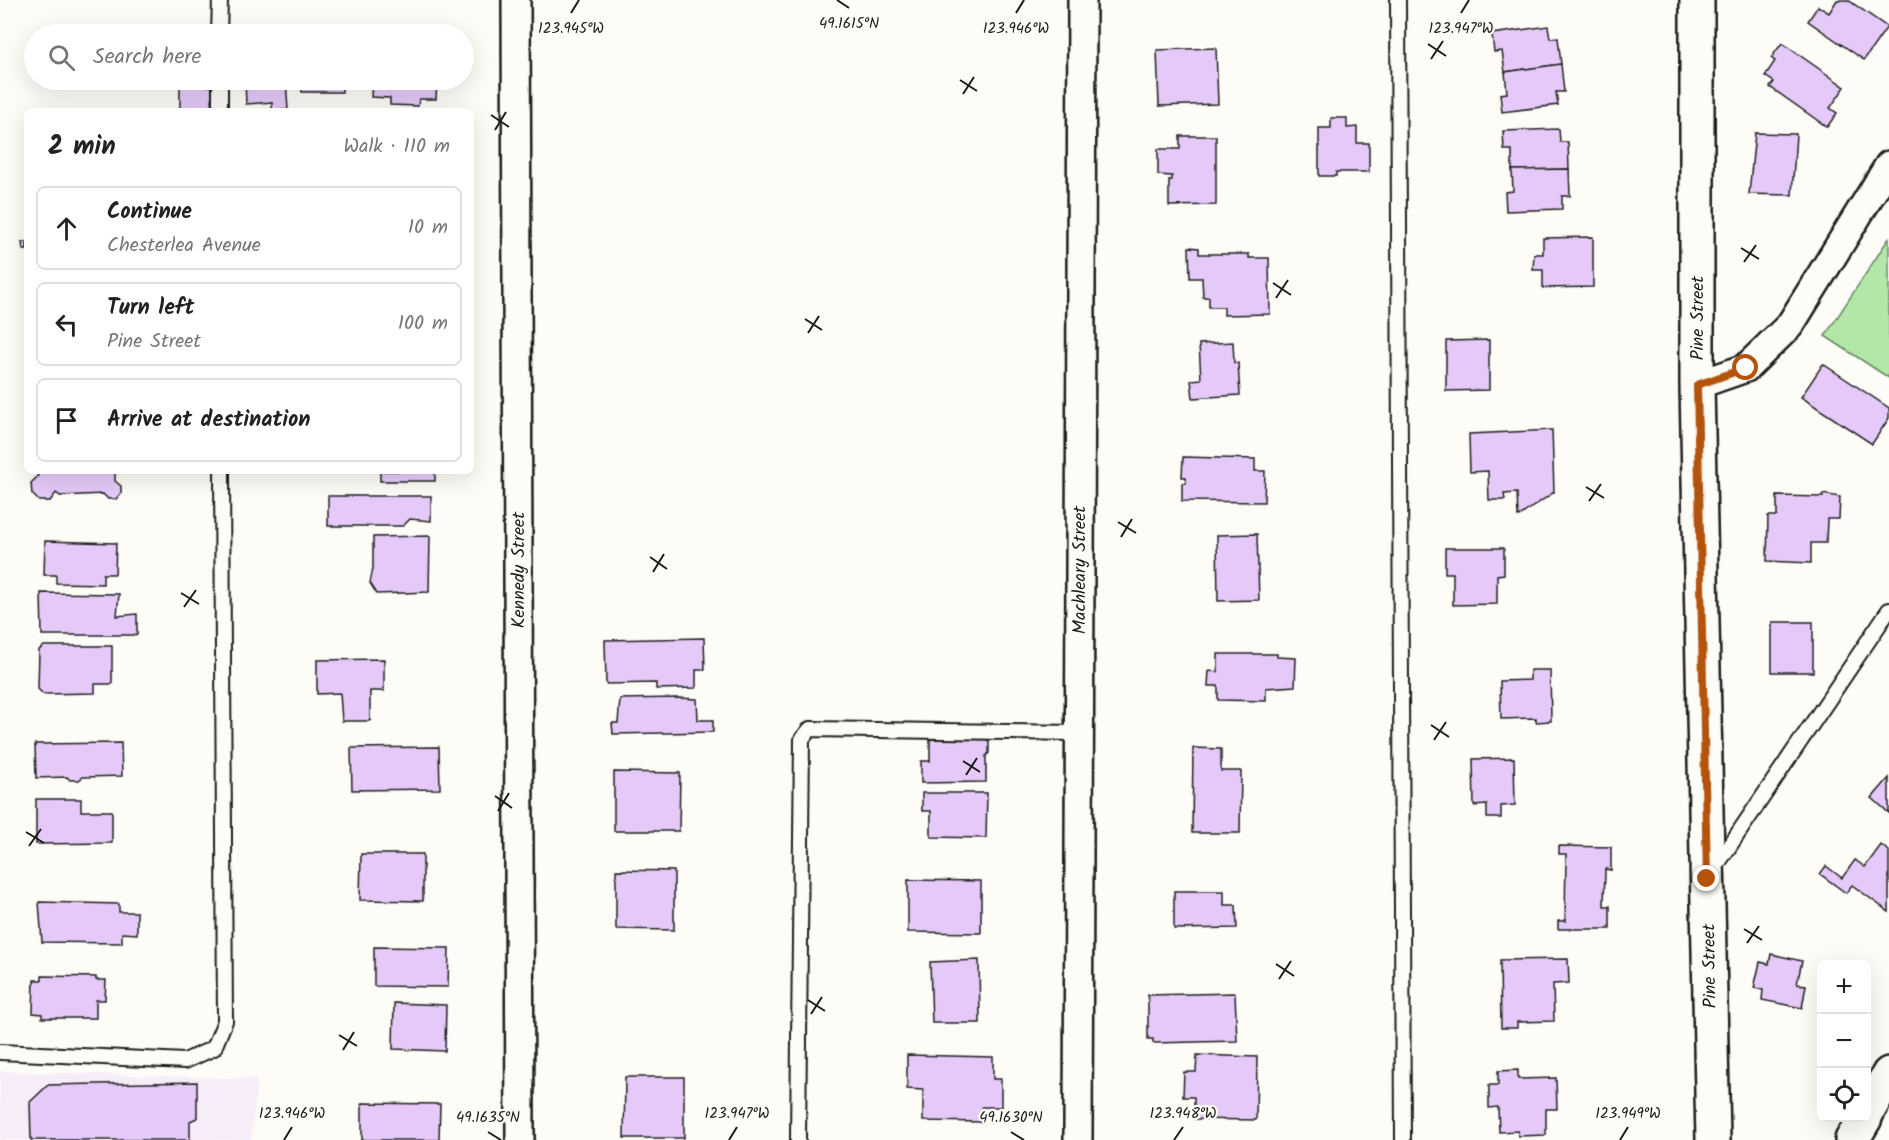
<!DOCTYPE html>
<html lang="en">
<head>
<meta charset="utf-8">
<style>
	:root { --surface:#fff; --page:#f6f6f6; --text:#222; --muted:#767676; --line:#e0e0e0 }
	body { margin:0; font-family:Kalam,sans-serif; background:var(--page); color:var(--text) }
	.controls { position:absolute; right:18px; bottom:18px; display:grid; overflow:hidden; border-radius:9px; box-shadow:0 6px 24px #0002 }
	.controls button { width:54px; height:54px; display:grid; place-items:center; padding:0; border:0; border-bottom:2px solid var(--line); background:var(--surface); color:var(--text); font:30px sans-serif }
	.stop { position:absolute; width:18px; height:18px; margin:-14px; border:4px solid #b45309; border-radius:50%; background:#fff }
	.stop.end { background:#b45309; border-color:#fff; box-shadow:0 2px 6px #0008 }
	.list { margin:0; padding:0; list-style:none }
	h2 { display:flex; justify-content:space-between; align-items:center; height:78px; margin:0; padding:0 24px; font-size:26px }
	h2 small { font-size:20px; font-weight:400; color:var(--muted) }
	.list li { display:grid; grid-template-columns:39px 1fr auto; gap:18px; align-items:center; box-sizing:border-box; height:84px; margin:0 12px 12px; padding:0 12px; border:2px solid var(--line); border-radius:9px }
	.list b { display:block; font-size:22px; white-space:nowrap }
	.list p { margin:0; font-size:20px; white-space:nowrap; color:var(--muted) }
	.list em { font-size:20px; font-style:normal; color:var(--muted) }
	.icon { flex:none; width:33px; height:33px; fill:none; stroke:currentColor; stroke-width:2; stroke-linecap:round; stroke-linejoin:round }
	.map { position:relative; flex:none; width:1889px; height:1140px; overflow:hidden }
	.search { position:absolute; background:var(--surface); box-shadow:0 6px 24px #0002; left:24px; top:24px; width:450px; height:66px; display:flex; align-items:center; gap:15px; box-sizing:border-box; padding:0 21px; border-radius:33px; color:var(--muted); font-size:22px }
	.panel { position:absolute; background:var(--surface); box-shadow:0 6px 24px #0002; left:24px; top:108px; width:450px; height:366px; border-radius:9px }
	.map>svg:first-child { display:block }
	.built { fill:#f6edf8 }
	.green { fill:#b3e7a8; stroke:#688262; stroke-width:1.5 }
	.building { fill:#e5caf9; stroke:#1c1c1c; stroke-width:1.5 }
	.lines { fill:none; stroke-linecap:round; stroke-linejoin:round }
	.service-casing { stroke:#1c1c1c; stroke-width:18 }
	.minor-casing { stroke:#1c1c1c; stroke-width:32 }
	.tertiary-casing { stroke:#1c1c1c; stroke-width:38 }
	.service { stroke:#fdfcf7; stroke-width:14 }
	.minor { stroke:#fdfcf7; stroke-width:27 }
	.tertiary { stroke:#fdfcf7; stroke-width:33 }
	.route { stroke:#b45309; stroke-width:8 }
	.ticks { fill:none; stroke:#1c1c1c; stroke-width:2 }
	.labels { text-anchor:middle; stroke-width:4.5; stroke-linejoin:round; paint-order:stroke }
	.street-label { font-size:18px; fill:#1c1c1c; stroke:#fdfcf7 }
	.ticks-label { font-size:15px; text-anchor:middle; fill:#1c1c1c; stroke:#fdfcf7; stroke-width:4.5; stroke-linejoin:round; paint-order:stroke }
</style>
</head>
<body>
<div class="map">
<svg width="1889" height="1140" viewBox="0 0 1889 1140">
	<rect width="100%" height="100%" fill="#fdfcf7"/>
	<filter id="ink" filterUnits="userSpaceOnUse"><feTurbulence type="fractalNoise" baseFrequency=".0167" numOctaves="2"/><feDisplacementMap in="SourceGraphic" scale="12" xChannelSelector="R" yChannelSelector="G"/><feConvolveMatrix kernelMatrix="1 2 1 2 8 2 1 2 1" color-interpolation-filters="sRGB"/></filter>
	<g filter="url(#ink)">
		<path class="built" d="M0,1071L257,1079L251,1140H0Z"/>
		<path class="green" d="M1889,238V378L1825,336Z"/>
		<g class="building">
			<path d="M1837,0H1848L1887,27L1864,60L1808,21L1818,6L1829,13Z"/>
			<path d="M1548,26L1550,38H1558L1561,64L1505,72L1502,51L1494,52L1492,34Z"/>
			<path d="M1782,43L1845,87L1830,108L1837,113L1827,127L1770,87L1774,82L1765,76L1775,61L1771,58Z"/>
			<path d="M1216,48L1218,104L1159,106L1157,50Z"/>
			<path d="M1561,64L1564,92H1556L1558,105L1502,112L1500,94L1507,93L1505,72Z"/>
			<path d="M166,80H204V86H212V111H180V86H166Z"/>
			<path d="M245,80H286L288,110H272V102L246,104Z"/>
			<path d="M301,80H342V92H302Z"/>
			<path d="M372,80H437L436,99H419L418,106L390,105V98L371,97Z"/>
			<path d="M1331,118H1347V128L1357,127V143H1369V172H1336V176H1319V128H1331Z"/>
			<path d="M1559,129L1560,142H1568L1569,169L1512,170V150H1504L1503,131Z"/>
			<path d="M1755,133L1796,134L1792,195L1749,194Z"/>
			<path d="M1180,136H1216V205L1169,206V180H1172V176L1158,175V149H1180Z"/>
			<path d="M1569,169L1570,196H1562V209L1506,211L1505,192L1513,191L1512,170Z"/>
			<path d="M1593,237V287L1543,288V270H1533L1534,254H1543V238Z"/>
			<path d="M22,242H27V250H23Z"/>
			<path d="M1189,247L1199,248V254H1249V258H1269L1270,314L1224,315V307H1209V297H1203L1202,278H1190Z"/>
			<path d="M1489,340V390L1446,391V341Z"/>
			<path d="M1233,342L1234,363H1238L1240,395L1193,398L1191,380L1201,379L1199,344Z"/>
			<path d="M1823,364L1889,408V418L1872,444L1801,397Z"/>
			<path d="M1552,430L1554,492L1518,517L1517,493L1504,494L1505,500H1489L1488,471L1470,472L1469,434Z"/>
			<path d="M1183,457L1255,459V471H1265L1264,502L1182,501V483H1186V477H1182Z"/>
			<path d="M33,471H115V481L121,486V493L116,499H108L103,494L60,496L56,493L50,501H39L32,494L31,483L38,476Z"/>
			<rect x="380" y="471" width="55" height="10"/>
			<path d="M1823,494L1840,497L1839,519H1827L1826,543H1811V563L1767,561L1768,516H1777V496L1823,497Z"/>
			<path d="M328,496H431V521L410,519L403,526H328Z"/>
			<path d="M1257,534L1259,600L1218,601L1217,535Z"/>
			<path d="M430,536L429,592L377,594L370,583L373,568V537Z"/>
			<path d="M45,541L116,543L115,574H103V584L56,583V575H44Z"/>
			<path d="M1445,548H1504V574L1497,575V604L1453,605V573H1445Z"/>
			<path d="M41,593L119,594L117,616L137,614V635H42Z"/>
			<rect x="1772" y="622" width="41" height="50"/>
			<path d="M704,638L705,670H696V688L656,689V683L606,684L605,640Z"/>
			<path d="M44,646H112V684H95V693L43,694L38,689L39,650Z"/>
			<path d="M1218,654H1277V657L1296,658L1295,686L1266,688V701L1218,700V686H1208L1209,671L1218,672Z"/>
			<path d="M384,659V691H370V721H342L340,693L317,694V660Z"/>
			<path d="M1530,670H1550L1551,721L1536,722V718L1501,719L1500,681L1530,680Z"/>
			<path d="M678,698L697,699L698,720H713V732L613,734L612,723H618L620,699Z"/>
			<path d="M986,738L989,742V753L986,756V782L921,783V761H930V739Z"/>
			<path d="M121,743L122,776L83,777L79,780H70L67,777L36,778L35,744Z"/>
			<path d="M439,747L440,789L352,790L351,748Z"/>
			<path d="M1193,748L1221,749V771H1241L1240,833H1192Z"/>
			<path d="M1514,758L1515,805L1501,806V818H1487V805L1474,806L1473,759Z"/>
			<path d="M614,772L680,773L679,831H614Z"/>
			<path d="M1889,778V813L1872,798Z"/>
			<path d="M922,793H987L986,838L931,837V811H922Z"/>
			<path d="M36,799H81V811H112V843L36,844Z"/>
			<path d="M1881,845L1889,851V912L1852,885L1846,893L1820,874L1826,866L1842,878L1855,860L1865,867Z"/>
			<path d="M1559,846L1611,847V870L1605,869L1604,906H1610V929H1558V921H1565L1566,854H1559Z"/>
			<path d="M361,854H423V901L360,900Z"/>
			<path d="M616,870L674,871V930L616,929Z"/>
			<path d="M908,880L981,881V933L908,932Z"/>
			<path d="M1174,891H1224V905H1236L1237,928L1174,929Z"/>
			<path d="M39,902L119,904V912H137V934L122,933V943L42,942Z"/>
			<path d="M374,947L449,948L448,987L374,986Z"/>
			<path d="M1771,954L1802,961L1797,984L1806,985L1802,1008L1762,1000L1763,990L1754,988L1760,962L1769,964Z"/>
			<path d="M1568,959L1569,983L1553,984L1554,1021L1517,1022V1028H1501L1500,960Z"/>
			<path d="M979,960L980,1023H932L930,962Z"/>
			<path d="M42,976L96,977V980H106L105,1000H96V1018H42V1014L33,1013L34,980H42Z"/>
			<path d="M1235,993L1237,1041L1153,1043V1039H1148V995Z"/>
			<path d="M394,1003L446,1005L445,1051L393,1049Z"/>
			<path d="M907,1055L993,1057V1079H1001V1107H982V1122L923,1121V1090L907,1089Z"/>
			<path d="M1197,1055L1257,1057L1256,1120L1194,1119V1097H1183L1184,1072H1196Z"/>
			<path d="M1518,1070V1079L1556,1078L1557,1109H1546V1135L1518,1136V1131L1499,1132L1498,1107L1489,1108V1085H1498V1071Z"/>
			<path d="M625,1077H684V1138H624Z"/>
			<path d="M197,1082V1118L190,1121V1140H31L30,1102L48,1085Z"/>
			<path d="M362,1103L440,1104L439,1140H362Z"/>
		</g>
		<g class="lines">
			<g class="service-casing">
				<g id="service">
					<path d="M1398,0L1403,1140"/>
					<path d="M219,34L220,0"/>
					<path d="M220,80V111"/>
					<path d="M1714,869L1889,610"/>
					<path d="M0,1052L185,1061L214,1048L225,1021L222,471"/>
					<path d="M798,1140L802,739L810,729L1078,733"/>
				</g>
			</g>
			<g class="minor-casing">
				<g id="minor">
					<path d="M516,0L520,1140"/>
					<path d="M1697,385L1746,368L1790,325L1889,165"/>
					<path d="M1078,1140L1082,0"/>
				</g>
			</g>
			<g class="tertiary-casing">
				<g id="tertiary">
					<path d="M1697,0V385L1713,1140"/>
					<path d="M1866,1114L1889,1074"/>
					<path d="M1852,1140L1865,1118"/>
				</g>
			</g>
			<use href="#service" class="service"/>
			<use href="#minor" class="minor"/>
			<use href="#tertiary" class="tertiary"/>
		</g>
	</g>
	<g class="lines" filter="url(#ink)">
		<path class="route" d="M1707,879L1697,385L1746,368"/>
	</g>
	<path class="ticks" d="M837,0L849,8M571,13L579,0M1016,13L1024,0M1461,13L1469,0M1428,44L1446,56M1431,59L1443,41M960,80L977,91M963,94L974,77M491,115L509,127M495,130L506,112M1741,248L1759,259M1744,262L1756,245M1273,283L1291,295M1276,298L1288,280M805,319L822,330M808,333L819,316M1586,487L1604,498M1589,501L1601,484M1118,522L1136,533M1121,537L1132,519M650,557L667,569M653,572L664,554M181,593L199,604M184,607L196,590M1431,725L1449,737M1434,740L1446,722M963,761L980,772M966,775L977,758M495,796L512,808M498,811L509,793M26,832L44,843M29,846L41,829M1744,929L1762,940M1747,943L1759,926M1276,964L1294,976M1279,979L1291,961M808,1000L825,1011M811,1014L822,997M339,1035L357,1046M343,1050L354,1032M488,1132L501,1140M1011,1132L1024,1140M284,1140L292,1127M729,1140L737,1127M1174,1140L1183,1127M1620,1140L1628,1127"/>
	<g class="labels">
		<g class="street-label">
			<text transform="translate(1697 318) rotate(-90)" y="6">Pine Street</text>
			<text transform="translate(518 570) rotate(-90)" y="6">Kennedy Street</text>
			<text transform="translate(1079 570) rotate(-90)" y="6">Machleary Street</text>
			<text transform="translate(1709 966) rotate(-91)" y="6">Pine Street</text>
		</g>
	</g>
	<g class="ticks-label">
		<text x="849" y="28">49.1615°N</text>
		<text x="571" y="33">123.945°W</text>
		<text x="1016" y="33">123.946°W</text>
		<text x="1461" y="33">123.947°W</text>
		<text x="292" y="1118">123.946°W</text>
		<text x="737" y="1118">123.947°W</text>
		<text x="1183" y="1118">123.948°W</text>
		<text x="1628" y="1118">123.949°W</text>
		<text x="488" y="1122">49.1635°N</text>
		<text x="1011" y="1122">49.1630°N</text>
	</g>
</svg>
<div class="controls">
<button>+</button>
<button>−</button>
<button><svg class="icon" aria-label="locate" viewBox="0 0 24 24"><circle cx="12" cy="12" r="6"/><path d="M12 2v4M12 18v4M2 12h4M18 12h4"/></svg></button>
</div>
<div class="stop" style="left:1746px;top:368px"></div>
<div class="stop end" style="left:1707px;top:879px"></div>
<div class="search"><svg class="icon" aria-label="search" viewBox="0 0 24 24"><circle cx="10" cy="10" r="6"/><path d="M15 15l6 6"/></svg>Search here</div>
<section class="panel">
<h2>2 min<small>Walk · 110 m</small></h2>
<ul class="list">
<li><svg class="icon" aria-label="ahead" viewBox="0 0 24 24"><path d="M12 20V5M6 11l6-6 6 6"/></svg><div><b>Continue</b><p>Chesterlea Avenue</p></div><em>10 m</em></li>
<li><svg class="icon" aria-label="left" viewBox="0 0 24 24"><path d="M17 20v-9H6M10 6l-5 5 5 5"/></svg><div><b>Turn left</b><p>Pine Street</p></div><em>100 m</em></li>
<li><svg class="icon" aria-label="arrive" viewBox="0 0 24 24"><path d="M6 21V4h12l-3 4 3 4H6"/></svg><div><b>Arrive at destination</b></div></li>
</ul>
</section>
</div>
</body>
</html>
